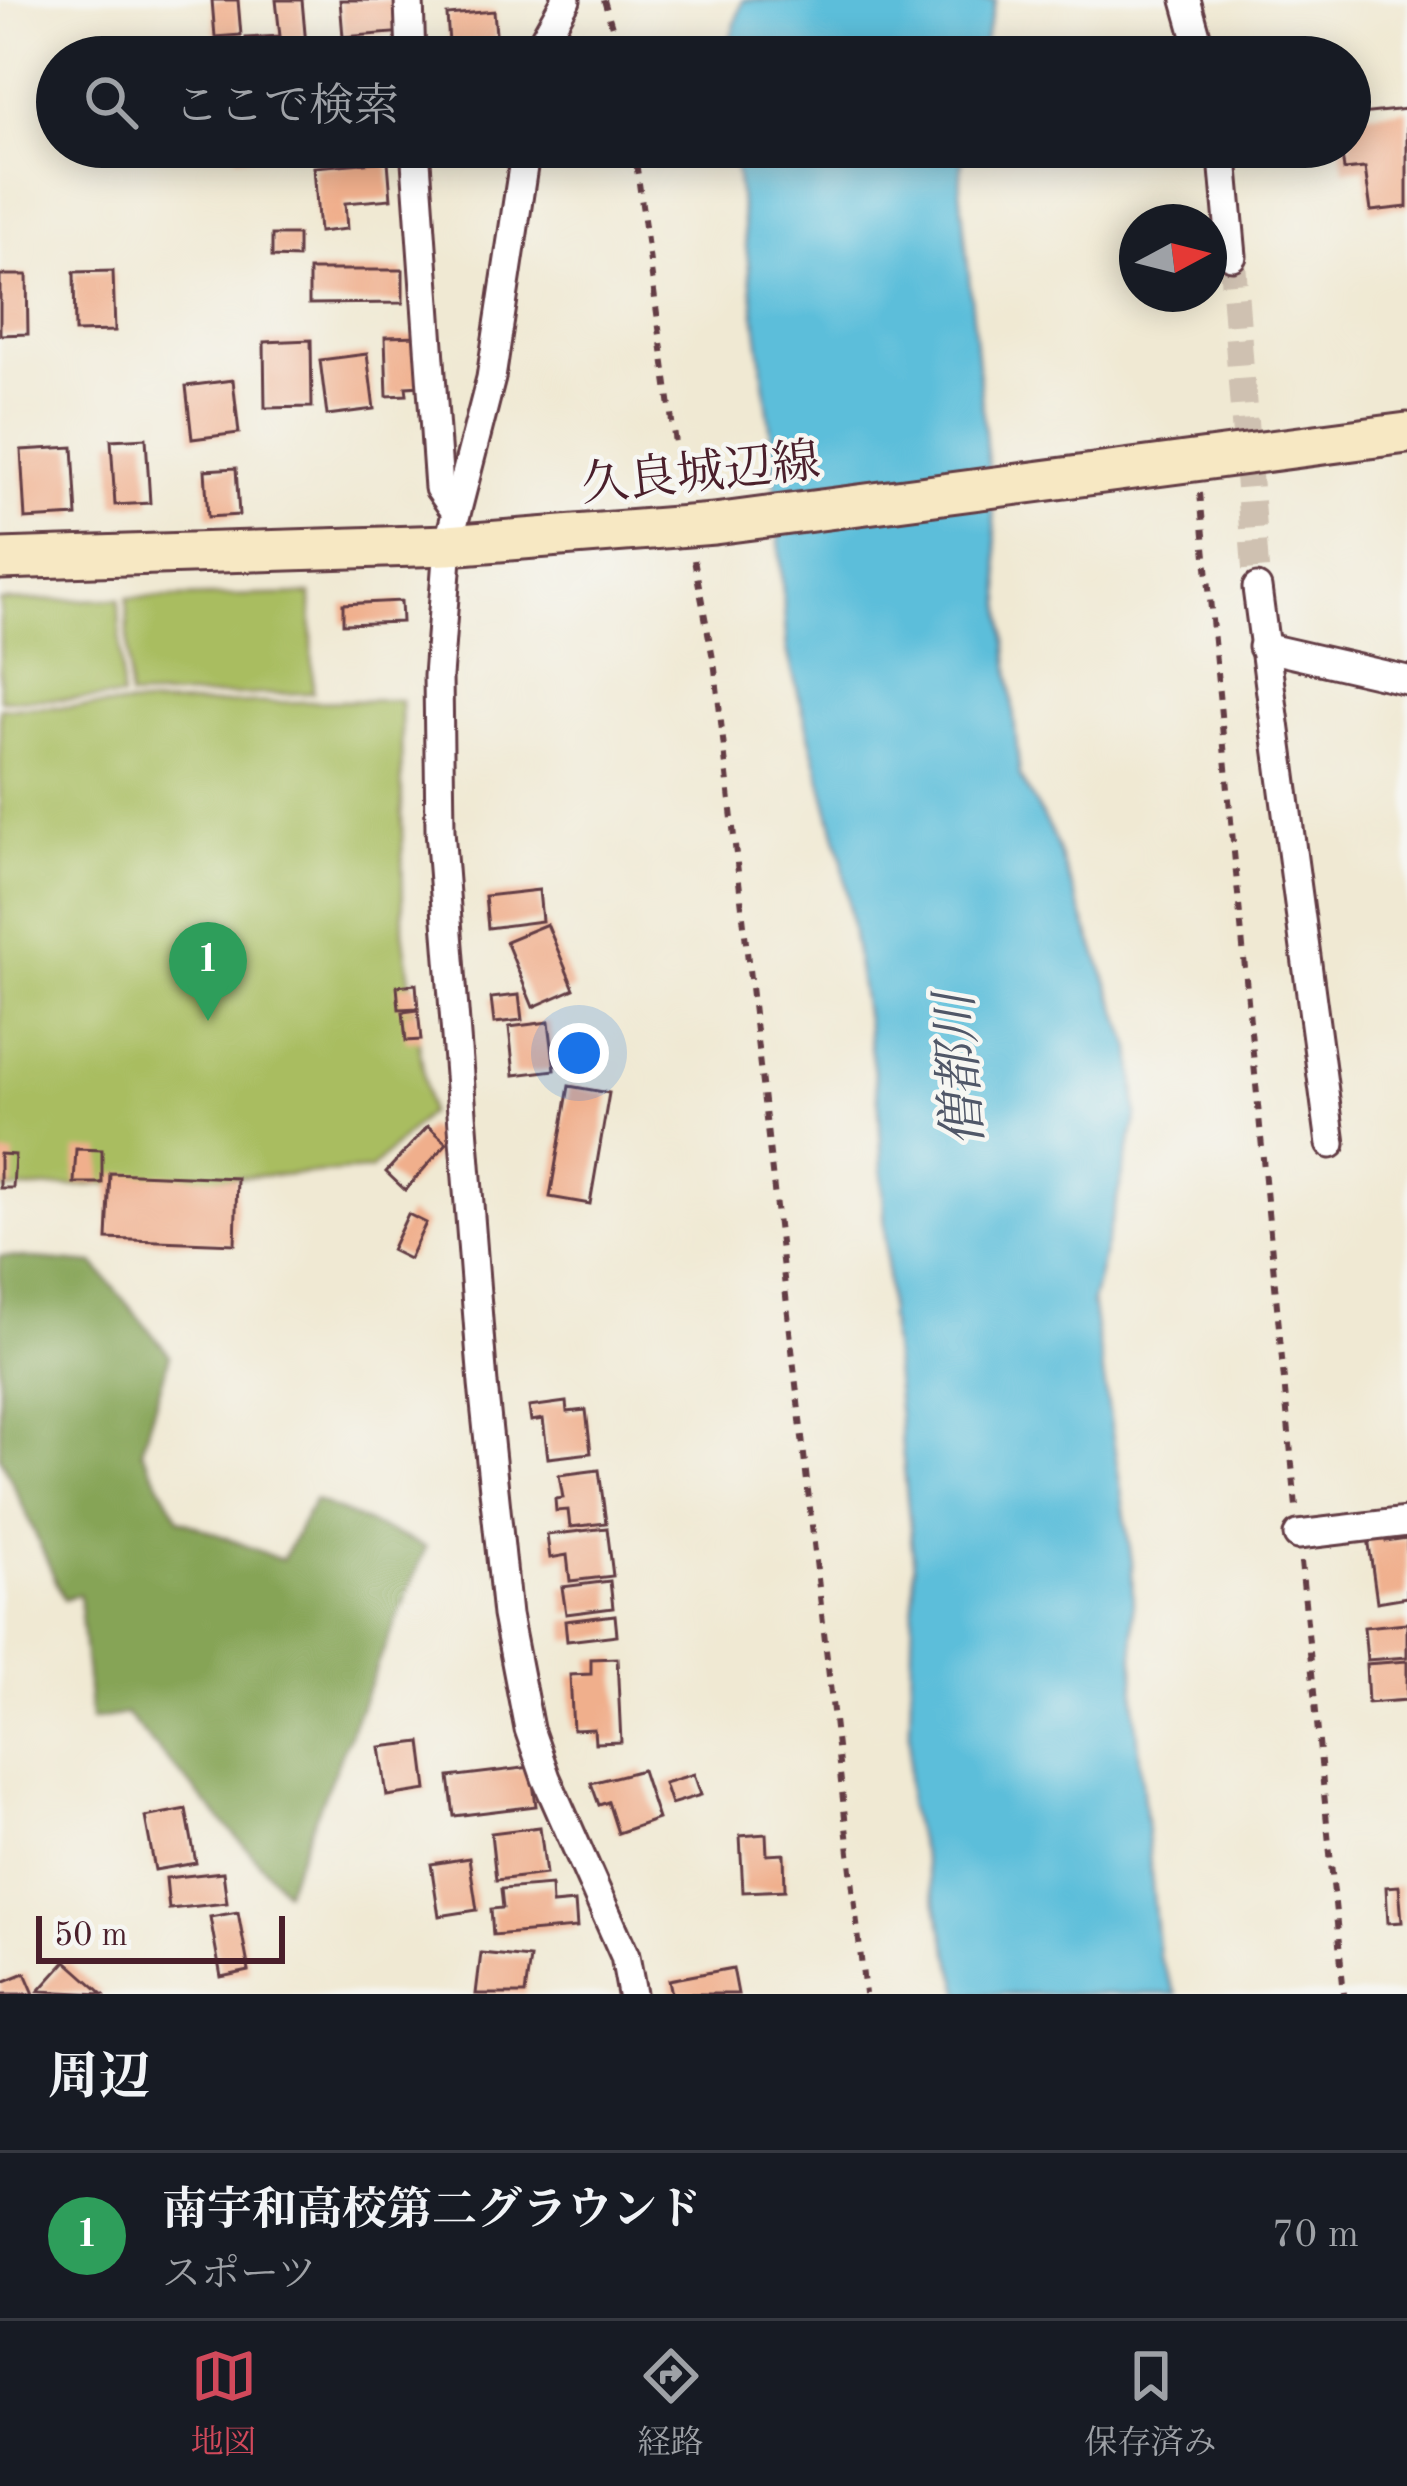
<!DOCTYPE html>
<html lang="ja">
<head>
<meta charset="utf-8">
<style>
	:root { --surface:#171b24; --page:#242831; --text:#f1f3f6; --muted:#9ea1a6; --line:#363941; --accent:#d1495b }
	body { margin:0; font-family:"Old Standard TT","Noto Serif JP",serif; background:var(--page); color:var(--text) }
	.compass { position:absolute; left:1119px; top:204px; width:108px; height:108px; border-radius:50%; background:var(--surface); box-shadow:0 6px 30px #0003; rotate:83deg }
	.scale { position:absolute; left:36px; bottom:30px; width:249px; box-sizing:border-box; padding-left:12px; border:6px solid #4a1f2b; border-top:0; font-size:33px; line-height:42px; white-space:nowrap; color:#4a1f2b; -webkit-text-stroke:9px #f6f6f2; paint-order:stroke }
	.you { position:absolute; left:579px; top:1053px; width:42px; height:42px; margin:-30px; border:9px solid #fff; border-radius:50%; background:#1a73e8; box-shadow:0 0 0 18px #1a73e833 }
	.badge { display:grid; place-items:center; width:78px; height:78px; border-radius:50%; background:var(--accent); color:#fff; font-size:39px; font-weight:700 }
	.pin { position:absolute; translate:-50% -99px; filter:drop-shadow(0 3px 6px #0008) }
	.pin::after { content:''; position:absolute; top:63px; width:42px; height:36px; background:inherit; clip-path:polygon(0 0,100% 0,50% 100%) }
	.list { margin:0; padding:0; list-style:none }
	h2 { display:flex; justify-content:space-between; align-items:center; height:156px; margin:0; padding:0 48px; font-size:51px }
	h2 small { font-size:39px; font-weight:400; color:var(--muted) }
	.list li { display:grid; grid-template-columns:78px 1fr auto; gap:36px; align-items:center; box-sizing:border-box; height:168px; padding:0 48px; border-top:3px solid var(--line) }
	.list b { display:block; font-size:45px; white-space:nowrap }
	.list p { margin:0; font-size:39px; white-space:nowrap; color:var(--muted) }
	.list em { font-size:39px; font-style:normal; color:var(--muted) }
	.icon { flex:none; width:66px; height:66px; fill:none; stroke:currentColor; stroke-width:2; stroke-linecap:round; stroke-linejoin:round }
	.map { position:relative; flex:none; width:1407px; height:1994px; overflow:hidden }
	.search { position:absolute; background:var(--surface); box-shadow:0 6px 30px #0003; left:36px; right:36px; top:36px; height:132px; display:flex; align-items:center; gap:30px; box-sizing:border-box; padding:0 42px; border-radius:66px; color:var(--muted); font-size:45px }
	.sheet { height:324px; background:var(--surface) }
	nav { display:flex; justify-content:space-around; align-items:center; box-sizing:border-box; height:168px; border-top:3px solid var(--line); background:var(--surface); font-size:33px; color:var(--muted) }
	nav a { display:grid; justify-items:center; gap:6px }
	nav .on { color:var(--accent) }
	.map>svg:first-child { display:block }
	.green { fill:#a9bd61; stroke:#7a6e46; stroke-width:3 }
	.forest { fill:#86a457; stroke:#686241; stroke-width:3 }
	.water { fill:#5cbeda; stroke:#536e82; stroke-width:3 }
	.building { fill:#f0af8c }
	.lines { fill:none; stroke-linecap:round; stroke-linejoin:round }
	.street-tunnel { stroke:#cfc1b1; stroke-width:27; stroke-dasharray:27 14; stroke-linecap:butt }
	.street-casing { stroke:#633d44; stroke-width:33 }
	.secondary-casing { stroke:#633d44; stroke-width:45 }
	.path { stroke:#633d44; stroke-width:6; stroke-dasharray:9 9; stroke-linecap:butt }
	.street { stroke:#fff; stroke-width:27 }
	.secondary { stroke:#f7e8c3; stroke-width:39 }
	.labels { text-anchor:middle; stroke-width:9; stroke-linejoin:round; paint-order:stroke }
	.street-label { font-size:48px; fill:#4a1f2b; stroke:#f6f6f2 }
	.water-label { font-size:51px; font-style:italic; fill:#505768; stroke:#f6f6f2 }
</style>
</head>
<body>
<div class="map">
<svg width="1407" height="1994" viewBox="0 0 1407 1994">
	<rect width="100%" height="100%" fill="#f6f6f2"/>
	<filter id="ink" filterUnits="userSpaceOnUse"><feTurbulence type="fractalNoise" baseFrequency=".00833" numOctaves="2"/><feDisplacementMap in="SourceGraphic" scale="24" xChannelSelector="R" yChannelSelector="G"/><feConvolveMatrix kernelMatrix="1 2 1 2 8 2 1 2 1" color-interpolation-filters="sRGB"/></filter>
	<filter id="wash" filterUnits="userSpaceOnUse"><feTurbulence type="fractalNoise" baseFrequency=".004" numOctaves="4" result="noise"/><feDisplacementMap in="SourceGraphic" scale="48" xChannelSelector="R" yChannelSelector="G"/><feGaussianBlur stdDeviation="2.7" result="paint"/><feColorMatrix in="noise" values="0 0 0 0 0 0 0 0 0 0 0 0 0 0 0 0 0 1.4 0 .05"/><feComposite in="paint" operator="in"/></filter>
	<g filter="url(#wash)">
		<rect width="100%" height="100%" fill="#f0e9d3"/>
		<g class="green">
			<path d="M311,594L313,693L129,698L127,598Z"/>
			<path d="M119,599L122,698L0,700V601Z"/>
			<path d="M401,700L403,931L429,1112L370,1170L0,1190V708Z"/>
		</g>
		<path class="forest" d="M0,1256L94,1264L170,1355L141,1450L179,1519L282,1560L314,1500L426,1547L285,1891L126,1714L91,1720L79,1594L64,1599L0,1455Z"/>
		<g class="water">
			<path d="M743,0H996L980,57H731V36Z"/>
			<path d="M733,147H963L960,189L1020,777L1051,831L1132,1049L1137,1115L1092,1302L1132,1562L1135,1709L1159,1957L1176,1994H961L908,1804L914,1567L889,1318L879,1106L842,860L787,650L772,441Z"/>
		</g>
		<g id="blocks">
			<g class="building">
				<path d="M212,0H238L241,35L215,37Z"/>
				<path d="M276,0H302L307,56L247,57L246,38L280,36Z"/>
				<path d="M340,0H403L406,32L343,37Z"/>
				<path d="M494,11L498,57H450L447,15Z"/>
				<path d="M1407,109V207L1371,211L1365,168L1344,170L1341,147H1350V115Z"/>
				<path d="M236,147H286L287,153L237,157Z"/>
				<path d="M388,161L391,199L345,203L347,229L319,232L314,167Z"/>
				<path d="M272,235H298V258L272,257Z"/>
				<path d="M309,270H403V303L309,304Z"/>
				<path d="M113,271L115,331L75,332L74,272Z"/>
				<path d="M0,275H27L28,334L0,335Z"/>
				<path d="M420,336L422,386L406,387L407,395L387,396L385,337Z"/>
				<path d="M311,340L312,407L265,408L264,342Z"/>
				<path d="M367,354L374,409L327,415L320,360Z"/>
				<path d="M233,380L239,433L192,439L186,386Z"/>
				<path d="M146,438L150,503L115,505L111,440Z"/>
				<path d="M73,447L77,516L25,519L21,450Z"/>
				<path d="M236,468L239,515L208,517L205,470Z"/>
				<path d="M401,601L402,622L343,624V604Z"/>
				<path d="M539,890L542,921L488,928L485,896Z"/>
				<path d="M547,924L574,989L533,1007L506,941Z"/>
				<path d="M416,984L418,1008L399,1009L397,986Z"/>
				<path d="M519,995L522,1020L494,1023L491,998Z"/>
				<path d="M418,1010L421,1040L406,1041L403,1012Z"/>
				<path d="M549,1022L555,1070L514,1075L509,1027Z"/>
				<path d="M569,1086L609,1093L590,1204L550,1197Z"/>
				<path d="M428,1126L447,1143L405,1190L386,1172Z"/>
				<path d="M76,1149L102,1150V1183H74Z"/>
				<path d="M0,1154L15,1155L13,1188H0Z"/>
				<path d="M110,1173L237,1178L235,1244L107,1239Z"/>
				<path d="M408,1214L426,1223L409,1259L391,1250Z"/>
				<path d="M566,1402L567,1412L586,1410L591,1453L548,1458L543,1419L531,1421L529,1407Z"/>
				<path d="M599,1470L606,1523L570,1527L568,1510L556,1511L555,1499L563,1498L559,1475Z"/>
				<path d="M607,1528L613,1576L570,1581L567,1555L550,1558L547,1535Z"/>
				<path d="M1386,1535V1541L1407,1538V1597L1377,1602L1368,1537Z"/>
				<path d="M610,1581L613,1608L566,1614L562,1587Z"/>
				<path d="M615,1615L617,1635L567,1641L565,1621Z"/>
				<path d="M1407,1623V1657L1367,1660L1364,1627Z"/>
				<path d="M617,1658L621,1742L595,1743L594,1729L573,1730L570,1675L591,1674V1659Z"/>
				<path d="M1407,1661V1700L1368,1703L1366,1664Z"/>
				<path d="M421,1742L427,1790L387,1796L380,1747Z"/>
				<path d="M531,1767L536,1806L454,1816L449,1777Z"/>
				<path d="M642,1770L658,1819L618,1833L608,1802L599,1805L591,1783Z"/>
				<path d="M694,1774L701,1795L671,1804L664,1783Z"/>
				<path d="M186,1809L196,1863L155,1870L145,1817Z"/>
				<path d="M540,1827L546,1874L496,1880L491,1833Z"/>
				<path d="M766,1834L767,1855L784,1854L785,1890L743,1892L740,1836Z"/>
				<path d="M469,1858L477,1910L439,1916L431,1864Z"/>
				<path d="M223,1872L227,1903L169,1909L166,1878Z"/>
				<path d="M551,1885L552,1904L575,1902L577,1928L493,1935L491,1909L503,1908L501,1889Z"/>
				<path d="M1399,1886L1402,1922L1388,1923L1386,1887Z"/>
				<path d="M238,1912L249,1971L221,1977L210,1917Z"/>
				<path d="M481,1953L530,1958L525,1994H476Z"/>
				<path d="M66,1961L103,1994L39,1991Z"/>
				<path d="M733,1968L738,1994H672L669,1980Z"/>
				<path d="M25,1973L34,1994H0V1983Z"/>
			</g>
		</g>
	</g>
	<g filter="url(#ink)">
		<use href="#blocks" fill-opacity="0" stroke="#633d44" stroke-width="3"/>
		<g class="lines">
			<path class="street-tunnel" d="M1232,256L1257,588"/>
			<g class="street-casing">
				<g id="street">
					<path d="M409,0L411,57"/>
					<path d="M1186,0L1202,57"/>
					<path d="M541,57L544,39L566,0"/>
					<path d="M415,147L439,488L456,512"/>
					<path d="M526,147L491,378L448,545L438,676L440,830L483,1384L507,1615L529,1729L546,1778L625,1956L632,1994"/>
					<path d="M1222,147L1232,256"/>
					<path d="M1257,588L1331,1144"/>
					<path d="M1263,647L1407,680"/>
					<path d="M1298,1535L1407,1522"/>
				</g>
			</g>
			<g class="secondary-casing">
				<path id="secondary" d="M0,559L448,545L714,524L1407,433"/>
			</g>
			<g class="path">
				<path d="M604,0L621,57"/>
				<path d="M634,147L682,494"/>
				<path d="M1200,493L1296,1507"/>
				<path d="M694,560L715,669L865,1994"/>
				<path d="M1301,1562L1344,1994"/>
			</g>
			<use href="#street" class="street"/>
			<use href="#secondary" class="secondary"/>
		</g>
	</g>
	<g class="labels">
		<g class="street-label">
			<text transform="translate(700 471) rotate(-6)" y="17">久良城辺線</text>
		</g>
		<g class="water-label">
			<text transform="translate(958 1070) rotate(-94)" y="18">僧都川</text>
		</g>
	</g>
</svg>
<svg class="compass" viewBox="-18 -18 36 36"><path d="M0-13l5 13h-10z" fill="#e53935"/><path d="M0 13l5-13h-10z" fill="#9ea1a6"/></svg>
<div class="scale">50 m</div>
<div class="you"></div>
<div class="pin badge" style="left:208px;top:1021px;background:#2e9e5b">1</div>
<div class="search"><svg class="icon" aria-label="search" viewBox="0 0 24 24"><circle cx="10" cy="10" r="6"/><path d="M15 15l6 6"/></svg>ここで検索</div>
</div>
<section class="sheet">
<h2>周辺<small></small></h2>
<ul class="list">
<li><span class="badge" style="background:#2e9e5b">1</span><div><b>南宇和高校第二グラウンド</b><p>スポーツ</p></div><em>70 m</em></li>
</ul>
</section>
<nav>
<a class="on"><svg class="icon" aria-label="map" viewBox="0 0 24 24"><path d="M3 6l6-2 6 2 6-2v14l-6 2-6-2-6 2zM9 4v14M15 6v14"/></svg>地図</a>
<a><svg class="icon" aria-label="directions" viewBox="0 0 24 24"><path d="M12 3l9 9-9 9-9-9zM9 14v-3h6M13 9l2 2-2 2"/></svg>経路</a>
<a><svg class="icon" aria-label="saved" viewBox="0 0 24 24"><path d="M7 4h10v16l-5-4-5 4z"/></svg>保存済み</a>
</nav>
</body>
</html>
